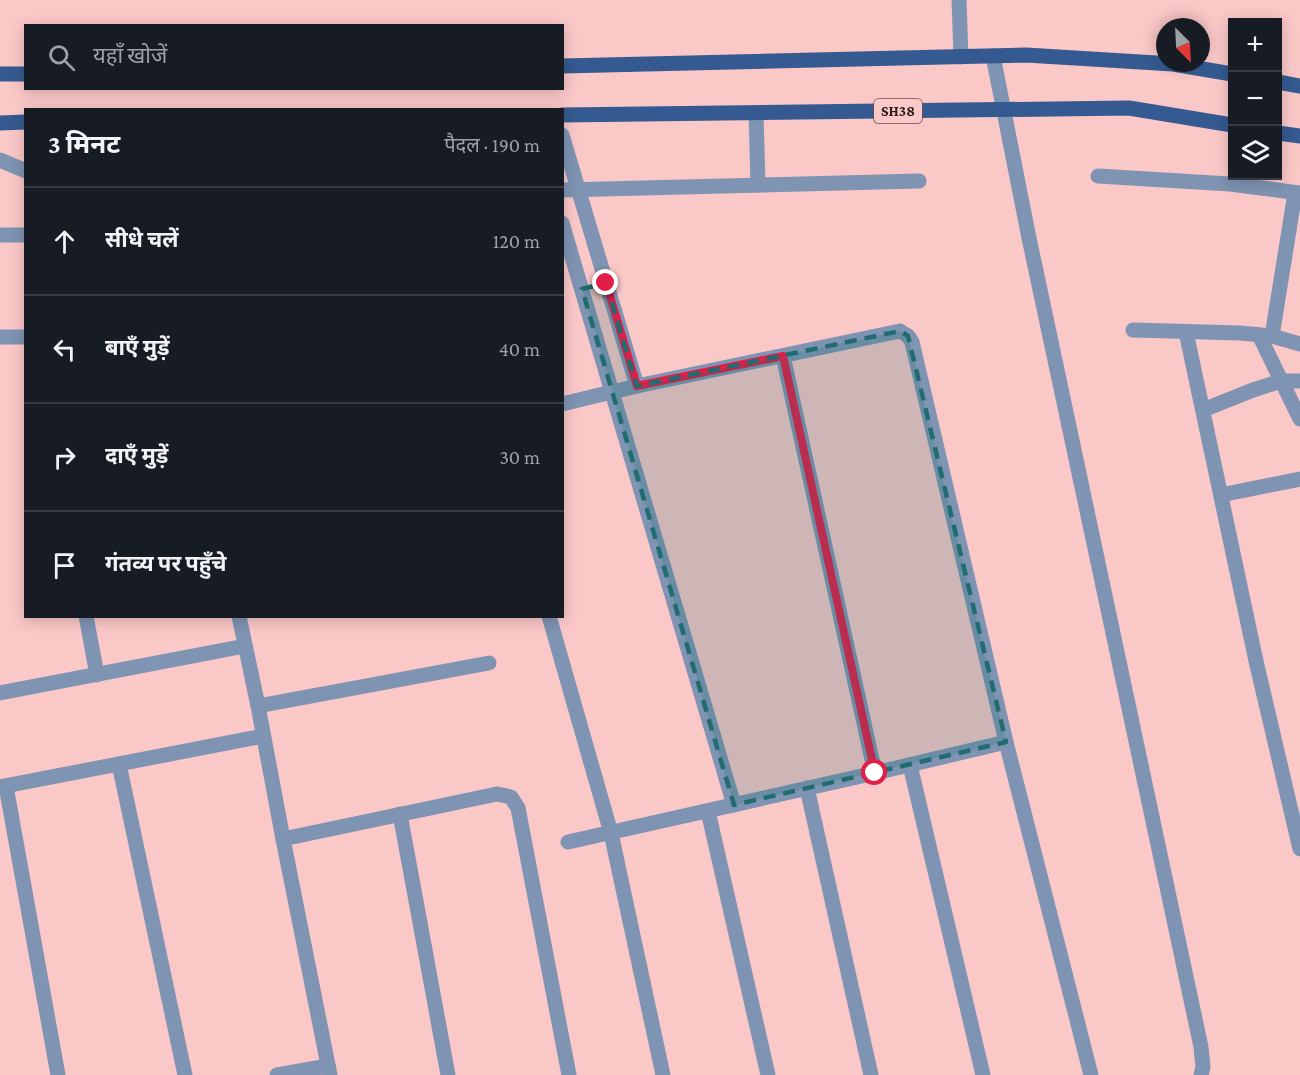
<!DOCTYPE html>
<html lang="hi">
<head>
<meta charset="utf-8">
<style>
	:root { --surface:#171b24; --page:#242831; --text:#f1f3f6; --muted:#9ea1a6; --line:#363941 }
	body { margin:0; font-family:"Crimson Pro","Noto Sans Devanagari",serif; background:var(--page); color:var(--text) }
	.controls { position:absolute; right:18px; top:18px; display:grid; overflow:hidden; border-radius:0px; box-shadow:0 3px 15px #0003 }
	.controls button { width:54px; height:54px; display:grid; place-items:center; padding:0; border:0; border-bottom:2px solid var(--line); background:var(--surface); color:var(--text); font:30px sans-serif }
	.compass { position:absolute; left:1156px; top:18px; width:54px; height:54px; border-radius:50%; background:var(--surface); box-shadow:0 3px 15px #0003; rotate:156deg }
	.stop { position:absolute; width:18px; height:18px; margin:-14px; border:4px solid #e11d48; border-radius:50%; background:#fff }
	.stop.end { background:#e11d48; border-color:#fff; box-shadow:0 2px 6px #0008 }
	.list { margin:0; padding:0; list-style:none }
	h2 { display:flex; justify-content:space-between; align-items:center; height:78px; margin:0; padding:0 24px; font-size:26px }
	h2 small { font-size:20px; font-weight:400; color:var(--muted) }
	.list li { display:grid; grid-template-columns:39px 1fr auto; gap:18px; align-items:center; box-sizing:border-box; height:108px; padding:0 24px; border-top:2px solid var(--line) }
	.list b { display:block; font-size:22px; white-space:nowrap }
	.list em { font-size:20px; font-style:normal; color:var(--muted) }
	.icon { flex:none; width:33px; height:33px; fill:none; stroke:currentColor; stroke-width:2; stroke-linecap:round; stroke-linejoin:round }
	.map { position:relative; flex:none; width:1300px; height:1075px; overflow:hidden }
	.search { position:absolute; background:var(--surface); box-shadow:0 3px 15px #0003; left:24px; top:24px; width:540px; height:66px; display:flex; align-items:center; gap:15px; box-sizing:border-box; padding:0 21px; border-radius:0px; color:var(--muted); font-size:22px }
	.panel { position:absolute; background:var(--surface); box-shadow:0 3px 15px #0003; left:24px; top:108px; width:540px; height:510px; border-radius:0px }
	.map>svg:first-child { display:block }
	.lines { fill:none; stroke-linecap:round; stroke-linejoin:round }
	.minor { stroke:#7f94b3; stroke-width:15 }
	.primary { stroke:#355a91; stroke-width:15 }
	.route { stroke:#e11d48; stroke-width:8 }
	.marked { fill:#206c6f; fill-opacity:0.2; stroke:#206c6f; stroke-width:4.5; stroke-dasharray:12 8; stroke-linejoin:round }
	.labels { text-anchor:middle; stroke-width:6; stroke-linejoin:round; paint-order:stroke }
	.shield { fill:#fbc8c8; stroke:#6a4e4f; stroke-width:1.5 }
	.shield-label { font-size:15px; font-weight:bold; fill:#2c1a1b }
</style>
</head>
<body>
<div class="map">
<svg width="1300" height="1075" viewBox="0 0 1300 1075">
	<rect width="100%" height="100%" fill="#fbc8c8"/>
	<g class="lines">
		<g class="minor">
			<path d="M959,0L961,57"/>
			<path d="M993,56L1029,238L1201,1047L1203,1067L1201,1075"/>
			<path d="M756,113L758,185"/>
			<path d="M562,135L637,386"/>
			<path d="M0,160L26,171"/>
			<path d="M1098,176L1230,184L1300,193"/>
			<path d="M562,190L919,181"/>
			<path d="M562,223L734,805"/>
			<path d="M0,235H26"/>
			<path d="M1133,330L1240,333L1272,336L1300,344"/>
			<path d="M1186,332L1256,661L1300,849"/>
			<path d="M1259,335L1300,419"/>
			<path d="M1272,336L1295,193"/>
			<path d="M0,337H26"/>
			<path d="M783,356L875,773"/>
			<path d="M562,404L637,386L900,331L908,336L912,342L1006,742L875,773L568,842"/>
			<path d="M1203,410L1253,390L1281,381H1300"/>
			<path d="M1221,495L1300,479"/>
			<path d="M86,616L97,675"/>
			<path d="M239,616L258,706L283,839L330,1075"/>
			<path d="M549,616L611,833L663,1075"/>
			<path d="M0,693L245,646"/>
			<path d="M258,706L489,663"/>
			<path d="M1006,742L1091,1075"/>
			<path d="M119,764L185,1075"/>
			<path d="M910,765L983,1075"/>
			<path d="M6,786L58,1075"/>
			<path d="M0,787L263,736"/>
			<path d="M807,788L871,1075"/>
			<path d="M708,811L768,1075"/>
			<path d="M400,814L448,1075"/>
			<path d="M283,839L497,794L511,797L518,808L569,1075"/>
			<path d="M277,1075L328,1066"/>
		</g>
		<g class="primary">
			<path d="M562,66L1026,55L1173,64L1232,74"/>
			<path d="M0,74H26"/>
			<path d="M1278,82L1300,86"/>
			<path d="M562,115L1129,108L1232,125"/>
			<path d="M0,123L26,122"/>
			<path d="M1278,133L1300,136"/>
		</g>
	</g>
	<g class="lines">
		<path class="route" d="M606,283L637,386L783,356L875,773"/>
	</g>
	<path class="marked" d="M606,283L637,386L900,331L908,336L1006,742L734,805L582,289Z"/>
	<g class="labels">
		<rect class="shield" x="874" y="99" width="48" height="24" rx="4.5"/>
		<g class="shield-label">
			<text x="898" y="116">SH38</text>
		</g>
	</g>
</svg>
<div class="controls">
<button>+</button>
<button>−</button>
<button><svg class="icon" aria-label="layers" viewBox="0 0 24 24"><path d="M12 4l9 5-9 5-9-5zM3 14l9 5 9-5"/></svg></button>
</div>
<svg class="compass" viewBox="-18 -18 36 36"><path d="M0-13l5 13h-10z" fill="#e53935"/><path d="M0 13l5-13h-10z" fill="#9ea1a6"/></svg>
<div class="stop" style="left:875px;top:773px"></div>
<div class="stop end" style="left:606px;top:283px"></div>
<div class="search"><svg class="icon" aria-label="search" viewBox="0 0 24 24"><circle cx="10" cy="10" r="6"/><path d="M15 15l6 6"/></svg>यहाँ खोजें</div>
<section class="panel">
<h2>3 मिनट<small>पैदल · 190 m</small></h2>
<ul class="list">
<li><svg class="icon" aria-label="ahead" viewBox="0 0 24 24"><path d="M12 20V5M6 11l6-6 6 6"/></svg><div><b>सीधे चलें</b></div><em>120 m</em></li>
<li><svg class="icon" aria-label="left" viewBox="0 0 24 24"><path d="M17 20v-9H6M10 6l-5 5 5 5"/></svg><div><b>बाएँ मुड़ें</b></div><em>40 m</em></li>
<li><svg class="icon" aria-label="right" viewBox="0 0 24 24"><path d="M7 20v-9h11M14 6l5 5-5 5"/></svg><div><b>दाएँ मुड़ें</b></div><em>30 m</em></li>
<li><svg class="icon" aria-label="arrive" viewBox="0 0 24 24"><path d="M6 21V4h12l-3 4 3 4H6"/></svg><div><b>गंतव्य पर पहुँचे</b></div></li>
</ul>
</section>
</div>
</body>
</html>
